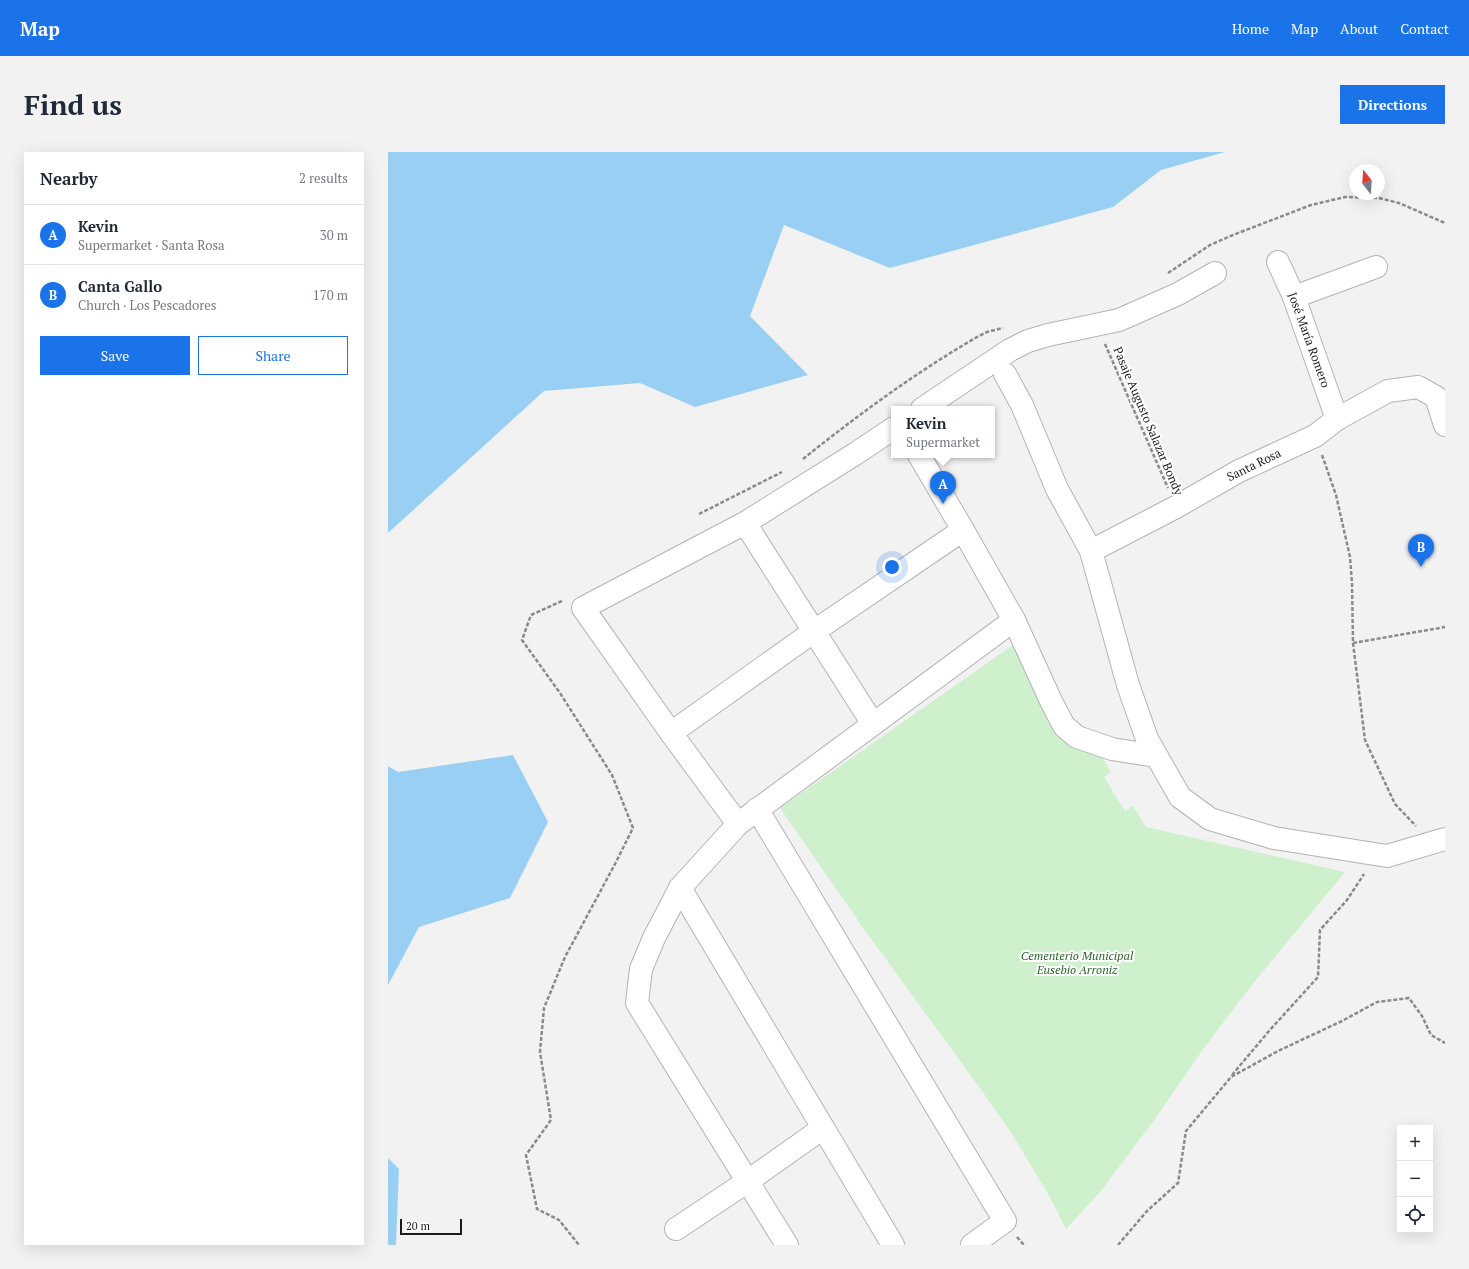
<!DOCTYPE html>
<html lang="en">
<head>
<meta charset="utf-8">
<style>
	:root { --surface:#fff; --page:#f2f2f3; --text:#1f2937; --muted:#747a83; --line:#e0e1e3; --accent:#1a73e8 }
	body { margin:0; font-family:"PT Serif",serif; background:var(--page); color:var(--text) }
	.controls { position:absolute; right:12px; bottom:12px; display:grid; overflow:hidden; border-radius:0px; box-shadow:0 4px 16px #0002 }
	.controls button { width:36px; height:36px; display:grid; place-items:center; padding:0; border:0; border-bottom:1px solid var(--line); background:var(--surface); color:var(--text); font:20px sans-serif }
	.compass { position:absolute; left:961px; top:12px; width:36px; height:36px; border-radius:50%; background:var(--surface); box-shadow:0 4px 16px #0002; rotate:343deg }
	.scale { position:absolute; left:12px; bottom:10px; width:62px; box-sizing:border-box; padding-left:4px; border:2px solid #1b1b1c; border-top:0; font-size:11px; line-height:14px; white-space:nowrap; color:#1b1b1c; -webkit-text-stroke:3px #fff; paint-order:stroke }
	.you { position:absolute; left:504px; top:415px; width:14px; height:14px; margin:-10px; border:3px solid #fff; border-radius:50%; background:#1a73e8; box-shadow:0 0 0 6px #1a73e833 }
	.badge { display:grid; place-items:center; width:26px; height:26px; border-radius:50%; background:var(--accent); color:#fff; font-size:13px; font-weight:700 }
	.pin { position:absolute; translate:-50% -33px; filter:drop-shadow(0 1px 2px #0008) }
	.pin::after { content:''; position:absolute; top:21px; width:14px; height:12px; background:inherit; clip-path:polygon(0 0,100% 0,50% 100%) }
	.popup { position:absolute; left:503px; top:254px; width:104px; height:52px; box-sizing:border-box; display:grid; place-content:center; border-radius:0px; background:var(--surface); filter:drop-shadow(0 1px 3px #0005); font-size:13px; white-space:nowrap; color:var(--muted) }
	.popup b { font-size:15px; color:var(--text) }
	.popup::after { content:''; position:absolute; left:50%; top:100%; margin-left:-8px; border:8px solid transparent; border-top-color:var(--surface) }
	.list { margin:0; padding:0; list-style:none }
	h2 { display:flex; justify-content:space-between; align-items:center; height:52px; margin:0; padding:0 16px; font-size:17px }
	h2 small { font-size:13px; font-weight:400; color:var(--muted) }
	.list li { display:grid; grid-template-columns:26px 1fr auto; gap:12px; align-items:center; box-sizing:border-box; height:60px; padding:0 16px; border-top:1px solid var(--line) }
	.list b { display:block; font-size:15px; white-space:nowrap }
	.list p { margin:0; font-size:13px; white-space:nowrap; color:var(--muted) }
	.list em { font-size:13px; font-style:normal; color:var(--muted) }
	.actions { display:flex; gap:8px; padding:12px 16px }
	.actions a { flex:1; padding:9px 0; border:1px solid var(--accent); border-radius:0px; text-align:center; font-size:14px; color:var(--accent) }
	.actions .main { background:var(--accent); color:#fff }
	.icon { flex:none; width:22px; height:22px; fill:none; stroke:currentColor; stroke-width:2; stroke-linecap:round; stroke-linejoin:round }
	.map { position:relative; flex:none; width:1057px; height:1093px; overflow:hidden; border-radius:0px }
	header { display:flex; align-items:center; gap:24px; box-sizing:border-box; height:56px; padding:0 20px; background:var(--accent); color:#fff }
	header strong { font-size:19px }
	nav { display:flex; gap:22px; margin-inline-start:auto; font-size:14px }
	.intro { display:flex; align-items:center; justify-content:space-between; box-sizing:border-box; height:96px; padding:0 24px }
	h1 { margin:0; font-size:28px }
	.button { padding:10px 18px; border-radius:0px; background:var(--accent); color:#fff; font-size:14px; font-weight:700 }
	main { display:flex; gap:24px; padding:0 24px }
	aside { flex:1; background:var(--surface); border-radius:0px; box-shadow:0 4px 16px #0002 }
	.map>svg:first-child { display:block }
	.green { fill:#cff0cd }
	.water { fill:#9acff4 }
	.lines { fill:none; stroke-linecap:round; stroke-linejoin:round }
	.minor-casing { stroke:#b2b3b4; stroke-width:24 }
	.path { stroke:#8a8a8b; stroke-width:2.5; stroke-dasharray:4 2; stroke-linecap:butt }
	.minor { stroke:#fff; stroke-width:22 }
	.labels { text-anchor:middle; stroke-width:4; stroke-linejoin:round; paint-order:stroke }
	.street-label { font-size:12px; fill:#1b1b1c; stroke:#fff }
	.park-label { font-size:12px; font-style:italic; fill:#2c642c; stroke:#fff }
</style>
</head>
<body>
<header>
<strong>Map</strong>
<nav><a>Home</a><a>Map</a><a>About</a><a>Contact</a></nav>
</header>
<div class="intro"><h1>Find us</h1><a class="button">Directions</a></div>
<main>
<aside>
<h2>Nearby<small>2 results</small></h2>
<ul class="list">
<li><span class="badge">A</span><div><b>Kevin</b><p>Supermarket · Santa Rosa</p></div><em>30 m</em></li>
<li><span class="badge">B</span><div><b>Canta Gallo</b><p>Church · Los Pescadores</p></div><em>170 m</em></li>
</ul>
<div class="actions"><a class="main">Save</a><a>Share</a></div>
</aside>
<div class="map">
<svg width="1057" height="1093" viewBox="0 0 1057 1093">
	<rect width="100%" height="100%" fill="#f2f2f3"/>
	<path class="green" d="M625,493L669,583L713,604L723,620L716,625L737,659L745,654L758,675L957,720L863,834L816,896L767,967L713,1039L678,1077L663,1047L624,982L592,936L478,780L392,656Z"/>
	<g class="water">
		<path d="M0,0H837L773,18L725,55L502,116L396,73L362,164L420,223L307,255L252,231L156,239L0,381Z"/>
		<path d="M125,603L160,670L122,746L31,775L0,833V614L10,620Z"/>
		<path d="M0,1006L11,1017L8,1093H0Z"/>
	</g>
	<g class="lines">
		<g class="minor-casing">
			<g id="minor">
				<path d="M890,110L906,145L949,267"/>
				<path d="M906,145L988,115"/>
				<path d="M617,222L634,253L669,337L703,399L740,533L759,587L792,645L822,667L886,686L999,704L1057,687"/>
				<path d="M534,257L622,198L640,189L660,183L731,168L790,142L827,121"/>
				<path d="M531,303L575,378L626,468L663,549L676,574L689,585L724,597L768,604"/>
				<path d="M357,371L485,572"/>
				<path d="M703,399L788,355L851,319L927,284L949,267L1000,239L1030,235L1048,245L1057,273"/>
				<path d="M283,581L425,480L575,378"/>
				<path d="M369,657L617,1069L584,1093"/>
				<path d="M350,672L283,581L195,456L357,371L467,302L506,276"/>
				<path d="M292,736L505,1093"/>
				<path d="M288,1077L360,1029L435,976"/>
				<path d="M399,1093L249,851L253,817L266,786L292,736L350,672L626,468"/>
			</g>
		</g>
		<g class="path">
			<path d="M780,121L822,93L845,83L923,53L957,45L991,46L1011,51L1057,71"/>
			<path d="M717,192L780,336"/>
			<path d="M934,303L948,343L962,405L964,431L965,491L977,588L1007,652L1028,674"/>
			<path d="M415,307C470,263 527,221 589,185L599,180L615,176"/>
			<path d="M311,362L394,320"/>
			<path d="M174,449L143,463L134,488L172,541L224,623L245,676L227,712L177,805L156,856L152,900L163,968L138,1003L149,1057L171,1068L191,1093"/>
			<path d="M965,491L1057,475"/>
			<path d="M844,923L881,879L930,825L932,778L959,748L976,722"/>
			<path d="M629,1085L636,1093"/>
			<path d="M730,1093L759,1059L790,1031L798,979L843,925L890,899L954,869L989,850L1021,846L1034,864L1043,883L1057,891"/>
		</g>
		<use href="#minor" class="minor"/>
	</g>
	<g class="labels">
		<g class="street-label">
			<text transform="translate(921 188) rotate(70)" y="4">José María Romero</text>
			<text transform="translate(760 269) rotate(67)" y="4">Pasaje Augusto Salazar Bondy</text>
			<text transform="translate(866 313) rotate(-26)" y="4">Santa Rosa</text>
		</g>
		<g class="park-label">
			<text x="689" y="808">Cementerio Municipal<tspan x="689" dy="14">Eusebio Arroniz</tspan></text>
		</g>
	</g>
</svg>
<div class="controls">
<button>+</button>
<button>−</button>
<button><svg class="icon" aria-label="locate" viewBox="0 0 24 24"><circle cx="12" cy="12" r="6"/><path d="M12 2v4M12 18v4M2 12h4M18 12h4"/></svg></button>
</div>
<svg class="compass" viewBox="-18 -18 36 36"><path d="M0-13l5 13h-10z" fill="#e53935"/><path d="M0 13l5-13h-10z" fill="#747a83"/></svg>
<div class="scale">20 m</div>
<div class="you"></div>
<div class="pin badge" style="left:555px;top:352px">A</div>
<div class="popup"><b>Kevin</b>Supermarket</div>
<div class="pin badge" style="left:1033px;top:415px">B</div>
</div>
</main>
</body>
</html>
